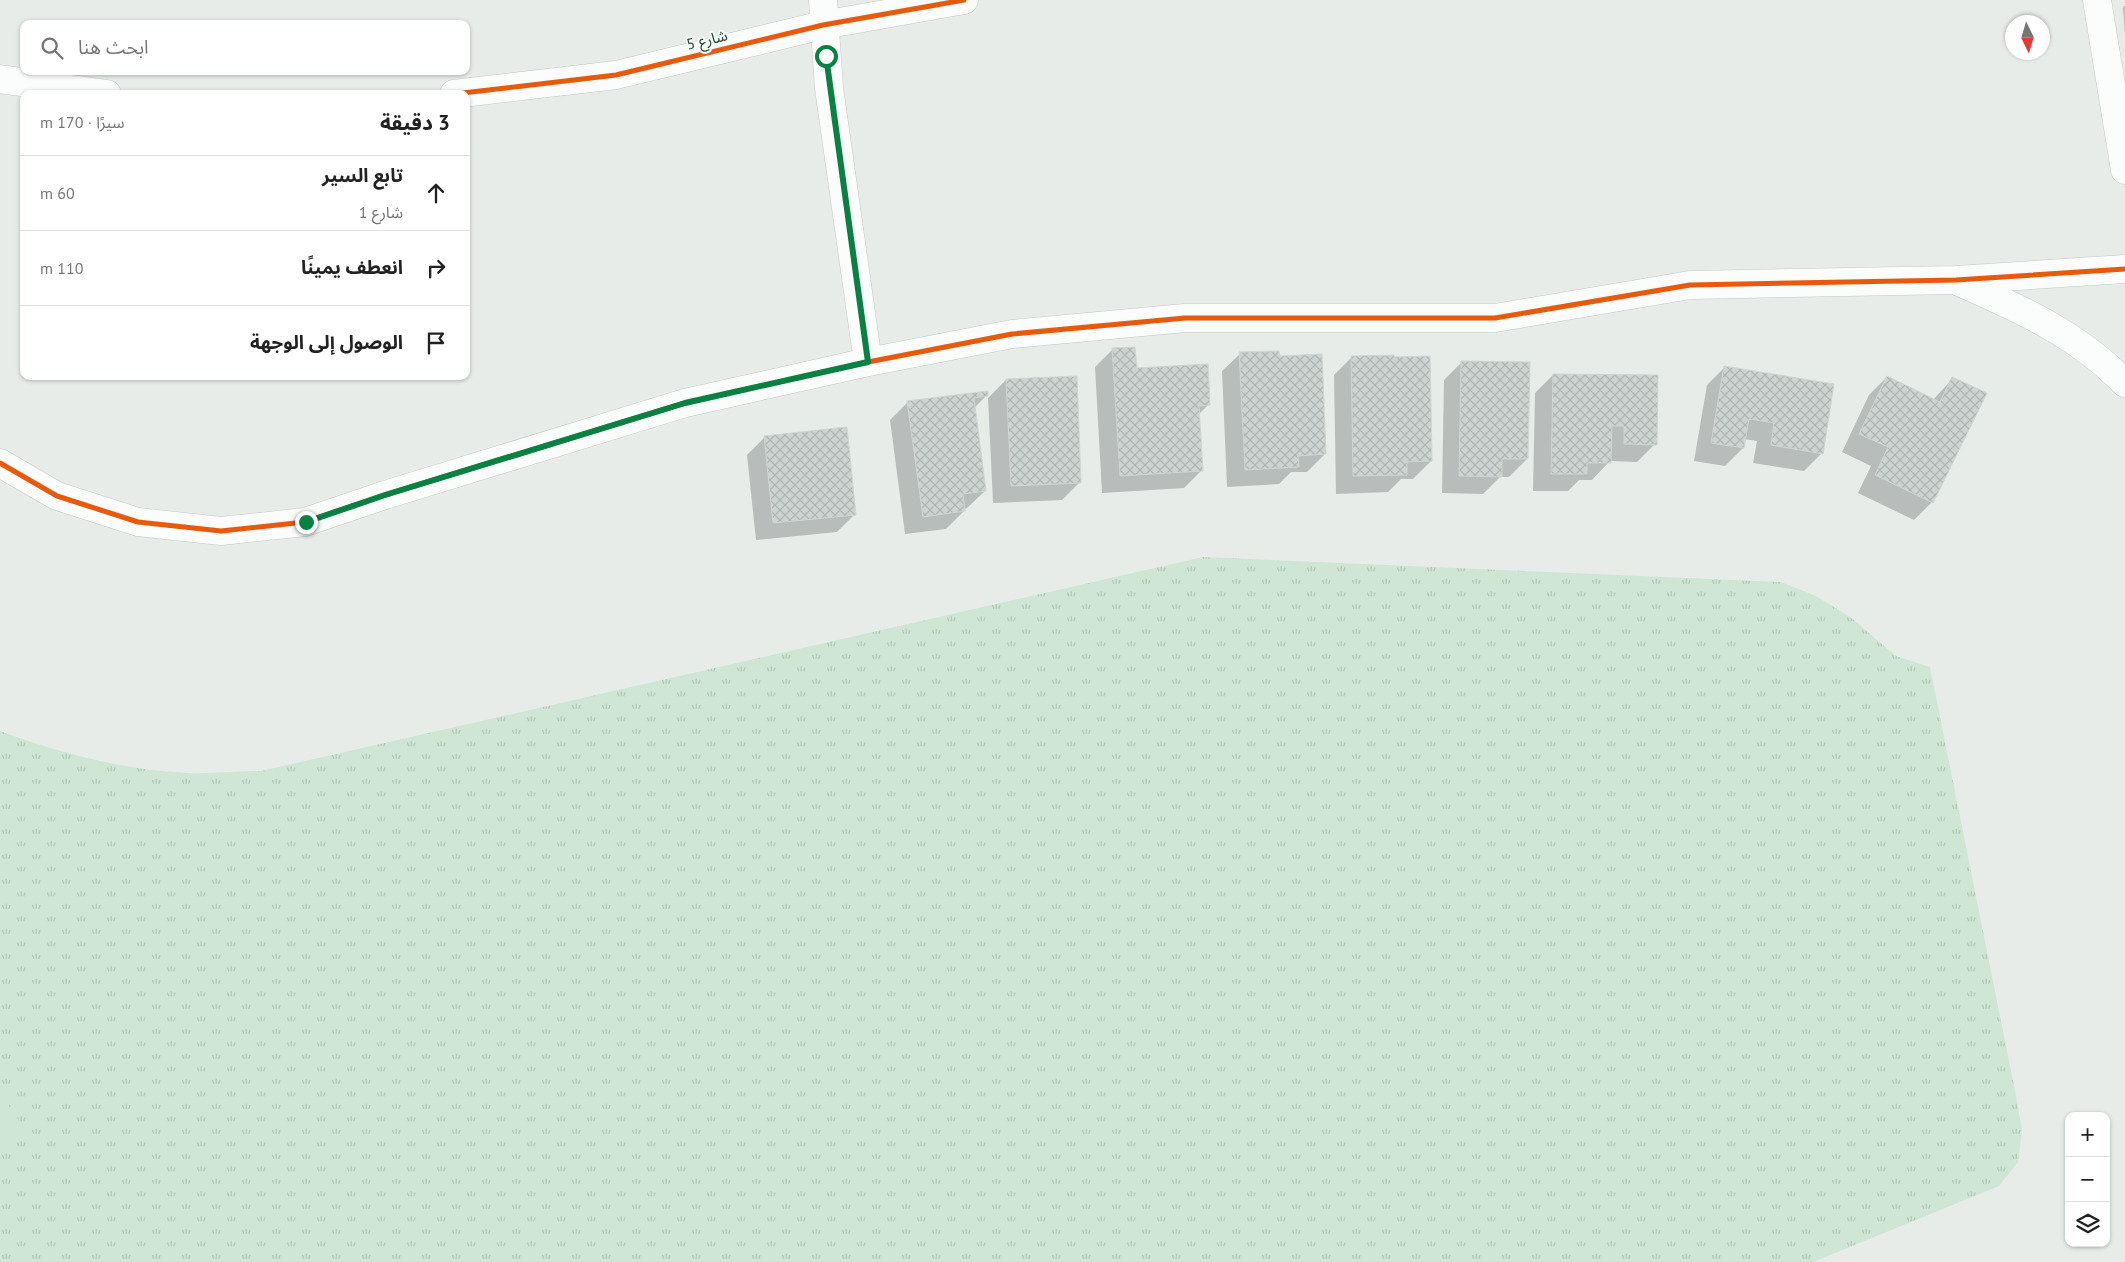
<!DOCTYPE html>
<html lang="ar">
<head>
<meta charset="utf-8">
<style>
	:root { --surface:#fff; --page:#f6f6f6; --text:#222; --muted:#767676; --line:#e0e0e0 }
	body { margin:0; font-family:"PT Sans","Noto Sans Arabic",sans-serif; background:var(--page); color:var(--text); direction:rtl }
	.controls { position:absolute; right:15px; bottom:15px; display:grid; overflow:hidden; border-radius:10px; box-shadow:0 1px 4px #0004 }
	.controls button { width:45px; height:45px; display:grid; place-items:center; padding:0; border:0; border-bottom:1px solid var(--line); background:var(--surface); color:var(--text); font:25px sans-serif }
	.compass { position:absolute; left:2005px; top:15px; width:45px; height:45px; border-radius:50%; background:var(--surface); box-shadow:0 1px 4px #0004; rotate:175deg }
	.stop { position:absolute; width:15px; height:15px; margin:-11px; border:4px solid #0b8043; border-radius:50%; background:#fff }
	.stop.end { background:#0b8043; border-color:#fff; box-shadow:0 1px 5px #0008 }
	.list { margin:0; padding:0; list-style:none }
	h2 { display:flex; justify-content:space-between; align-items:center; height:65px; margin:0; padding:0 20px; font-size:21px }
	h2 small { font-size:16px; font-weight:400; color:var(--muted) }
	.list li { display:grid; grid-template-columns:32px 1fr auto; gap:15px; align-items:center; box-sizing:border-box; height:75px; padding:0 20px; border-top:1px solid var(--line) }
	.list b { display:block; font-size:19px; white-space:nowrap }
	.list p { margin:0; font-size:16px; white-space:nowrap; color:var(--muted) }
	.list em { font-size:16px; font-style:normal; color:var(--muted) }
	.icon { flex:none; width:28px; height:28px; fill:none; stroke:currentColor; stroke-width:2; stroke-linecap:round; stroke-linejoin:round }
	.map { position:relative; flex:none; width:2125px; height:1262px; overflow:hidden; direction:ltr }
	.search { position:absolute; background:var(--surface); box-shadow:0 1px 4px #0004; left:20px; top:20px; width:450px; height:55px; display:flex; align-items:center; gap:12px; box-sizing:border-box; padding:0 18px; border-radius:10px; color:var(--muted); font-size:19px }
	.panel { position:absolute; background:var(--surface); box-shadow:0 1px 4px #0004; left:20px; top:90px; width:450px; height:290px; border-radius:10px; direction:rtl }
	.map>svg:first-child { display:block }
	.grass { fill:url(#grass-tufts) }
	.pitch { fill:#cfe6d4 }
	.shadow { fill:#0003 }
	.building { fill:url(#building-cross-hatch); stroke:#cfd5d2 }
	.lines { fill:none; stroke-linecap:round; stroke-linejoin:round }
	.street-casing { stroke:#c4c9c6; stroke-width:29 }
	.street { stroke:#fbfcfc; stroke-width:28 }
	.cycleway-casing { stroke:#f5fbf7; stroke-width:8 }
	.cycleway { stroke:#e8590c; stroke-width:5 }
	.route { stroke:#0b8043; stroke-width:6 }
	.labels { text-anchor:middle; stroke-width:4; stroke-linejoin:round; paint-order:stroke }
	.street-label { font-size:15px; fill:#214337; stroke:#f5fbf7 }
</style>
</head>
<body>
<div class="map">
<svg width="2125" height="1262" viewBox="0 0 2125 1262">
	<defs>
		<pattern id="grass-tufts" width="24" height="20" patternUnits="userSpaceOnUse" patternTransform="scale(1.25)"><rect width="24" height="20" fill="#cfe6d4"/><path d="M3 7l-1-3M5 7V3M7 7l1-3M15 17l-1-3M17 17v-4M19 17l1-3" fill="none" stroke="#b1c6b7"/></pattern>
		<pattern id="building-cross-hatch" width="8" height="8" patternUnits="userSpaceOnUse" patternTransform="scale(1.25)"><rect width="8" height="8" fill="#cdd3d1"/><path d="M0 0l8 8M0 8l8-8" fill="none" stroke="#b0b6b4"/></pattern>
	</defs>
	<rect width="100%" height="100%" fill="#e7ece9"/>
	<path class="grass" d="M1203,557L1781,582L1816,596L1850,617L1896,656L1930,667L2016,1096L2022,1130L2018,1162L1999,1186L1813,1262H0V731C59,753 124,770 187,773C212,774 236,771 261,771Z"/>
	<path class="pitch" d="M0,1093L26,1131L0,1139Z"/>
	<g class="shadow">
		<path d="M2125,6V34L2123,7Z"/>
		<path d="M1113,349L1135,370L1209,404L1199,414L1202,470L1184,488L1102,493L1095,367Z"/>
		<path d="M1240,354L1279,357L1325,454L1307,472H1291L1279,484L1227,487L1222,371Z"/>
		<path d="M1352,357L1431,461L1413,479H1401L1388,492L1336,494L1334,375Z"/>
		<path d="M1461,363L1527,459L1509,477H1500L1483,494L1442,493L1444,380Z"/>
		<path d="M1725,367L1822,453L1804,471L1753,463L1757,441L1744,439L1743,448L1725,466L1694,461L1707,385Z"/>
		<path d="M1553,375L1655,444L1637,462L1610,461L1592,480H1579L1568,491H1533L1535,393Z"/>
		<path d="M1887,377L1933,400L1953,378L1932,502L1914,520L1858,493L1871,466L1842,452L1869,395Z"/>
		<path d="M1006,380L1080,482L1062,500L993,503L988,398Z"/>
		<path d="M987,395L974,408L985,491L967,508L964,509V511L946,529L905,534L890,420L908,402Z"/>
		<path d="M765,437L855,514L837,532L756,540L747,455Z"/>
	</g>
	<g class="building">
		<path d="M1135,347L1137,368L1208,364L1210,405L1199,406L1203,471L1120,476L1112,348Z"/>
		<path d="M1279,351L1280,356L1322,354L1326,454L1298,456L1299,467L1245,470L1239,352Z"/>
		<path d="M1394,355V357L1430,356L1432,461L1407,462V475L1353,476L1351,356Z"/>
		<path d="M1461,361L1530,362L1528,459H1502V477L1459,476Z"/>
		<path d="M1724,366L1834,384L1823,454L1771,445L1774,423L1749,419L1744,448L1711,443Z"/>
		<path d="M1553,374L1658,375L1657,445L1624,444V426H1612L1611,463H1587V474H1551Z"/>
		<path d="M1077,376L1081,483L1011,486L1006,379Z"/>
		<path d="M1887,376L1940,402L1952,377L1987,393L1933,503L1875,475L1888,447L1859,434Z"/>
		<path d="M988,391V396L974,398L986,491L963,494L965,511L923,517L907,401Z"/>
		<path d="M847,427L856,515L773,523L764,436Z"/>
	</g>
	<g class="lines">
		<g class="street-casing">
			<g id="street">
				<path d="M823,0L829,88L868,362"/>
				<path d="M2097,0L2125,170"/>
				<path d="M0,79L107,94"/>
				<path d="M454,94L616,75L823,25L964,0"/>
				<path d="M1959,282C2021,309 2077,334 2125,383"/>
				<path d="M0,463L57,496L138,522L221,531L305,522L385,495L685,403L868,362L1012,334L1185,318H1495L1690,285L1956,280L2125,269"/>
			</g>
		</g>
		<use href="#street" class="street"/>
		<g class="cycleway-casing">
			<g id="cycleway">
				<path d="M454,94L616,75L823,25L964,0"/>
				<path d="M0,463L57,496L138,522L221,531L305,522L385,495L685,403L868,362L1012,334L1185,318H1495L1690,285L1956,280L2125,269"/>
			</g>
		</g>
		<use href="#cycleway" class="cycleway"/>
	</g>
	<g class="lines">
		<path class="route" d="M306,522L385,495L685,403L868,362L826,56"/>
	</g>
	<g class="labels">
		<g class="street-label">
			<text transform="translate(707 40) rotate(-14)" y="5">شارع 5</text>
		</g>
	</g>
</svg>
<div class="controls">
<button>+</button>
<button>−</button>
<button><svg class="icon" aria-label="layers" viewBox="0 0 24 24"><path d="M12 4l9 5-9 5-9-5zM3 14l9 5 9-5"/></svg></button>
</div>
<svg class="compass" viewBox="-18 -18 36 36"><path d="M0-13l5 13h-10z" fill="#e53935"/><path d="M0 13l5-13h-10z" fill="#767676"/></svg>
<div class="stop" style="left:826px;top:56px"></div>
<div class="stop end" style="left:306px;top:522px"></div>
<div class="search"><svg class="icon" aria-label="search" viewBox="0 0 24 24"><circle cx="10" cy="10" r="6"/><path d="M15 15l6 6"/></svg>ابحث هنا</div>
<section class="panel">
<h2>3 دقيقة<small>سيرًا · 170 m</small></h2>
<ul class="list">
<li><svg class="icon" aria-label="ahead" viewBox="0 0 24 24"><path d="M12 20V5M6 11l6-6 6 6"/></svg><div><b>تابع السير</b><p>شارع 1</p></div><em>60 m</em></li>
<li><svg class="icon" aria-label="right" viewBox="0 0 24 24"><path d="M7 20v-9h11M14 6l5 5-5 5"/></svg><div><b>انعطف يمينًا</b></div><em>110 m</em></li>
<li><svg class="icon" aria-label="arrive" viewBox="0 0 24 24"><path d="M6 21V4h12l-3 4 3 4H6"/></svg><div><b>الوصول إلى الوجهة</b></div></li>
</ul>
</section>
</div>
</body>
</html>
